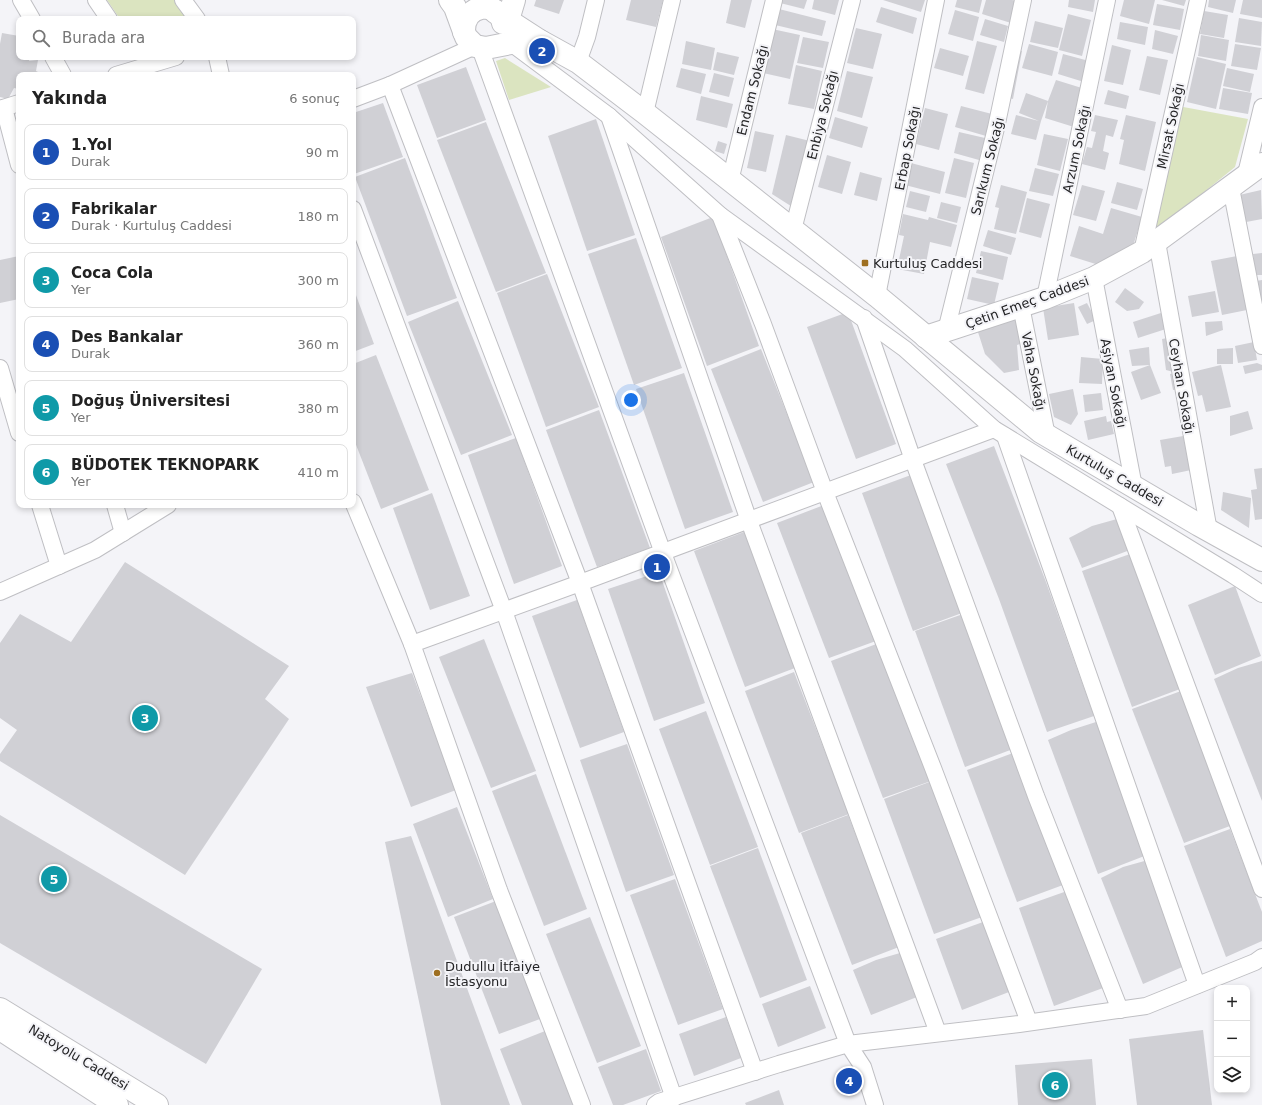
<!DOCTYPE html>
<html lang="tr">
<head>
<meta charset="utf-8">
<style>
	:root { --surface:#fff; --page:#f2f2f2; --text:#222; --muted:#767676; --line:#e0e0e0; --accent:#9e6f21 }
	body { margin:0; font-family:"DejaVu Sans",sans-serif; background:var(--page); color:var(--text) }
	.controls { position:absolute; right:12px; bottom:12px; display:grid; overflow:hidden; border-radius:8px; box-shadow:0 2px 6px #0003 }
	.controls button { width:36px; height:36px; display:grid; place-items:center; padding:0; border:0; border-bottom:1px solid var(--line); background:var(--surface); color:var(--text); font:20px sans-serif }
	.you { position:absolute; left:631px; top:400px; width:14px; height:14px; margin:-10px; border:3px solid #fff; border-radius:50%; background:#1a73e8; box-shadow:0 0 0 6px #1a73e833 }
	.badge { display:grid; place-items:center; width:26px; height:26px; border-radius:50%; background:var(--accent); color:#fff; font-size:13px; font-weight:700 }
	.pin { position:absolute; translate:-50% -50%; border:2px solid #fff; box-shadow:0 1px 4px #0006 }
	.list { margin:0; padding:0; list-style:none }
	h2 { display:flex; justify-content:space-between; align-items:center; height:52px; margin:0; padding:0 16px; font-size:17px }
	h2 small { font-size:13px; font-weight:400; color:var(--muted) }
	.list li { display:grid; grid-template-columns:26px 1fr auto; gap:12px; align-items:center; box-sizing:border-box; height:56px; margin:0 8px 8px; padding:0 8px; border:1px solid var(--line); border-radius:8px }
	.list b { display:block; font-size:15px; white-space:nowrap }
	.list p { margin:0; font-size:13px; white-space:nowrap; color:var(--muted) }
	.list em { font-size:13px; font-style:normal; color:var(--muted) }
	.icon { flex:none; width:22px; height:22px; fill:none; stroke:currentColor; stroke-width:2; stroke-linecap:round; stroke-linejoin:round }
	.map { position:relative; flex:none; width:1262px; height:1105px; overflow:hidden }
	.search { position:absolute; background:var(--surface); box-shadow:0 2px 6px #0003; left:16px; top:16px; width:340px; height:44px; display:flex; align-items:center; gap:10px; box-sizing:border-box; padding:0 14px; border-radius:8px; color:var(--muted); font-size:15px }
	.panel { position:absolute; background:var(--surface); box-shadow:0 2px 6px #0003; left:16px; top:72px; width:340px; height:436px; border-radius:8px }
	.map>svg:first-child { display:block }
	.green { fill:#dbe4c0 }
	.building { fill:#d0d0d5 }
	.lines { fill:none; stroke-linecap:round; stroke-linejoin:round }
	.street-casing { stroke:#bfbfc3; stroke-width:18 }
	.secondary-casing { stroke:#bfbfc3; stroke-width:24 }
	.street { stroke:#fff; stroke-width:16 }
	.secondary { stroke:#fff; stroke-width:22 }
	.poi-dot { fill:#9e6f21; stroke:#f4f4f8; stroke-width:1.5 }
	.labels { text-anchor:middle; stroke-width:4; stroke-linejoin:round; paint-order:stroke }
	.street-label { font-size:13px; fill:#242426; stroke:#f4f4f8 }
	.poi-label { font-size:13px; fill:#242426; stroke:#f4f4f8; text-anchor:start }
</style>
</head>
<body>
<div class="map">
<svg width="1262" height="1105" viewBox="0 0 1262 1105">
	<rect width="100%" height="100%" fill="#f4f4f8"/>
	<g class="green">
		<path d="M107,0H180L193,19H120Z"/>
		<path d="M505,58L551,87L509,100L496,61Z"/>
		<path d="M1178,106L1248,119L1235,167L1151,235Z"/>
	</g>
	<g class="building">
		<path d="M536,0H564L559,14L534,6Z"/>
		<path d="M631,0H663L656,27L626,20Z"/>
		<path d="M731,0H752L745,28L726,23Z"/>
		<path d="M781,0H807L804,9L780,3Z"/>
		<path d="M814,0H839L835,15L812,9Z"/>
		<path d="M883,0H925L921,12Z"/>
		<path d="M957,0H982L979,13L955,7Z"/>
		<path d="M986,0H1012L1017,1L1011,23L982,14Z"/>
		<path d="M1069,0H1095L1093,12L1068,7Z"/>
		<path d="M1124,0H1155L1149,24L1120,16Z"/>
		<path d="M1162,0H1186L1184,6Z"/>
		<path d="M1209,0H1236L1233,13L1208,7Z"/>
		<path d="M1243,0H1262V18L1240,14Z"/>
		<path d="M1157,4L1184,9L1180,30L1153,25Z"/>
		<path d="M881,7L917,18L913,34L876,22Z"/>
		<path d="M779,9L826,21L822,36L775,25Z"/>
		<path d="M955,10L979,17L973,41L948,34Z"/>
		<path d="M1204,11L1228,15L1224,38L1200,34Z"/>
		<path d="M1068,14L1091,20L1082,56L1059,50Z"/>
		<path d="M1239,18L1262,22L1261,46L1235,42Z"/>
		<path d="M985,19L1008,26L1004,42L980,35Z"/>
		<path d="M1035,21L1063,28L1058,48L1030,42Z"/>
		<path d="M1120,22L1148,27L1145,45L1117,39Z"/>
		<path d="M856,28L882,34L873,69L847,63Z"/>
		<path d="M772,29L800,35L790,79L763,73Z"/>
		<path d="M1155,30L1178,36L1173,54L1152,49Z"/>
		<path d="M2,33L19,36V57H30L29,61L38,60L36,71L44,75H19V89L14,88L8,99L0,97V44Z"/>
		<path d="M1201,35L1229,40L1226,61L1198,56Z"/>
		<path d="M803,37L829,42L823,68L797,63Z"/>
		<path d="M686,41L715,48L711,70L682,64Z"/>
		<path d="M977,41L997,46L984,94L965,89Z"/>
		<path d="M1029,44L1058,52L1052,76L1022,68Z"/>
		<path d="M1235,44L1261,48L1257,70L1231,66Z"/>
		<path d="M1112,45L1131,50L1123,85L1104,81Z"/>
		<path d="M940,48L969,56L963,76L934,68Z"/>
		<path d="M1015,49L1022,51L1013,99L1005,97Z"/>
		<path d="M717,52L739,57L734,75L713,70Z"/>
		<path d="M1063,54L1089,61L1084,82L1058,74Z"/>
		<path d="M1147,56L1168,60L1160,95L1139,90Z"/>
		<path d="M1197,57L1226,64L1216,109L1187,102Z"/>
		<path d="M796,65L822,71L814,109L788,104Z"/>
		<path d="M466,67L486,120L437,138L417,85Z"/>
		<path d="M681,68L706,74L701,94L676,87Z"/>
		<path d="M1227,68L1254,74L1250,92L1223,86Z"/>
		<path d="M847,71L873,77L862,118L837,111Z"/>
		<path d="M714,73L734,78L729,97L709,92Z"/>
		<path d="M1056,80L1085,89L1074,127L1045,118L1048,101L1041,121L1036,140L1011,134L1016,115L1039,121L1019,113L1026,93L1048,101Z"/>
		<path d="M1223,88L1252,93L1248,114L1219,109Z"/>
		<path d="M1108,90L1129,96L1126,109L1104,104Z"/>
		<path d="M701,96L733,104L727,128L696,120Z"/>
		<path d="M383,103L403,157L354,174L353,171V113Z"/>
		<path d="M961,106L992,114L986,136L955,127Z"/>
		<path d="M925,108L948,114L939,150L916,144Z"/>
		<path d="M1095,115L1118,120L1113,137L1106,135L1103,151L1109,153L1105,170L1082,164L1087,147L1092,148L1096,132L1091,131Z"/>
		<path d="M1126,115L1156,122L1145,171L1119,164L1124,140L1120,139Z"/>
		<path d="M835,117L868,127L862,148L829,138Z"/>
		<path d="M596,119L635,235L587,251L548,136Z"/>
		<path d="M486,122L546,273L496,292L437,140Z"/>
		<path d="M755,131L774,135L766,172L747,168Z"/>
		<path d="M959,132L985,138L979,160L954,153Z"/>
		<path d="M1044,134L1068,139L1060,171L1037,165Z"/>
		<path d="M786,135L810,141L794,208L772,194Z"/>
		<path d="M718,141L727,144L724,154L715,151Z"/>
		<path d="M827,155L851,162L842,194L818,187Z"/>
		<path d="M405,158L457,298L407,316L355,177Z"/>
		<path d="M954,158L974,163L966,198L945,193Z"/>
		<path d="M911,163L945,172L940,194L905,185Z"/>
		<path d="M1035,168L1059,174L1053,196L1029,191Z"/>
		<path d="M860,172L882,178L877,201L854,195Z"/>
		<path d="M1117,182L1143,189L1137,210L1111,203Z"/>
		<path d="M1001,185L1027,192L1016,234L994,229L999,208L995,207Z"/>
		<path d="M1082,185L1105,191L1096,221L1073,215Z"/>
		<path d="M1261,190L1262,219L1241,223L1235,196Z"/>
		<path d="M910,191L930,196L926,212L906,207Z"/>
		<path d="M1027,198L1050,204L1041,238L1019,232Z"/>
		<path d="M941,202L961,207L957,223L937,218Z"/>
		<path d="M1111,208L1142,217L1133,246L1102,266L1070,256L1079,226L1103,234Z"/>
		<path d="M903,214L928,220L929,217L957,225L951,247L930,242L924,274L897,269L904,236L899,235Z"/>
		<path d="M713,217L759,346L707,366L661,237Z"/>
		<path d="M988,230L1016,238L1011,255L983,246Z"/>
		<path d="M636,238L682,368L634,385L588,254Z"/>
		<path d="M981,251L1008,257L1003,280L976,273Z"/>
		<path d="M1262,253V275H1256L1253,254Z"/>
		<path d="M19,256V299L0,303V260Z"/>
		<path d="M1237,256L1247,310L1222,315L1211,261Z"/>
		<path d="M547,274L599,407L546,427L497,293Z"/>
		<path d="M972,277L999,283L994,305L967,299Z"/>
		<path d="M1262,280V304H1261L1256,281Z"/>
		<path d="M353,287L374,344L353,352Z"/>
		<path d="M1125,288L1144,302L1139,309L1127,311L1115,302Z"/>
		<path d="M1215,291L1219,312L1192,317L1188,296Z"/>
		<path d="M458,301L512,435L461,455L408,322Z"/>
		<path d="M1074,303L1079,335L1048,340L1043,308Z"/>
		<path d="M1087,303L1096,320L1087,324L1078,307Z"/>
		<path d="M848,312L896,444L856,459L807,327Z"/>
		<path d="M1164,312L1169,328L1138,338L1133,322Z"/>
		<path d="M1015,318L1023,343L1017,345L1019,370L1004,373L985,354L977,329Z"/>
		<path d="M1222,321L1223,330L1206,336L1205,322Z"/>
		<path d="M1173,337L1180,389L1173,390L1170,374L1177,373L1166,370L1162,339Z"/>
		<path d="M1254,342L1257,360L1238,363L1235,346Z"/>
		<path d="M1149,347L1150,365L1132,366L1129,350Z"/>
		<path d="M1233,348V364H1217V349Z"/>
		<path d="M761,349L814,482L763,502L711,369Z"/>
		<path d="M376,355L429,490L381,509L353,437V364Z"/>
		<path d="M1081,357L1103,359L1102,384L1079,383Z"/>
		<path d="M1257,363L1262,365V370L1245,374L1243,366Z"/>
		<path d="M1150,365L1161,393L1141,400L1131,372Z"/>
		<path d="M1221,365L1231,407L1206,412L1202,395L1198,396L1192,372Z"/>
		<path d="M684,373L733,512L685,529L636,389Z"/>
		<path d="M1073,389L1078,414L1071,425L1054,417L1049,394Z"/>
		<path d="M1101,393L1103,410L1085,412L1083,395Z"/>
		<path d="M599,410L650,548L597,567L546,430Z"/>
		<path d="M1248,411L1253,429L1230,436V416Z"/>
		<path d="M1106,416L1107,422L1111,421L1114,434L1088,440L1084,421Z"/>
		<path d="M1189,435L1196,469L1172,474L1171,466L1165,467L1160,440Z"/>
		<path d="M516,438L562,566L514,584L468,455Z"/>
		<path d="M994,446L1046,582L1094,716L1047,732L999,599L946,464Z"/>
		<path d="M1262,468V519L1255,520L1251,490L1257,489L1254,469Z"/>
		<path d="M911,475L962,613L913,631L862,493Z"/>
		<path d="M1223,492L1251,498L1249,528L1221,510Z"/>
		<path d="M432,493L470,596L430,610L393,508Z"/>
		<path d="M824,505L876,641L829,658L777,523Z"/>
		<path d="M1117,519L1130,550L1082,568L1069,538L1092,526Z"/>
		<path d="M744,532L795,668L745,687L694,551Z"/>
		<path d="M1130,554L1180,689L1132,707L1082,571Z"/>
		<path d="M125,562L289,666L265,699L289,719L185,875L0,761V754L17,730L0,718V643L20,614L71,642Z"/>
		<path d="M659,572L705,703L654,721L608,589Z"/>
		<path d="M1235,586L1261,656L1215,675L1188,605Z"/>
		<path d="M577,600L624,732L580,748L532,616Z"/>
		<path d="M963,614L1013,749L965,767L915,631Z"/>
		<path d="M484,639L536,771L491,788L439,657Z"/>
		<path d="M879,643L931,781L883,798L831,661Z"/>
		<path d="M1262,661V801L1214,679L1238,668Z"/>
		<path d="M794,672L849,814L799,833L745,691Z"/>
		<path d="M412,673L456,790L411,807L366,687Z"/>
		<path d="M1181,691L1230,826L1184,843L1132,709Z"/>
		<path d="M706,711L758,847L710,865L659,729Z"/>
		<path d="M1096,722L1147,855L1098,874L1048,740L1071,730Z"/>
		<path d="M627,744L674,875L626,892L580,760Z"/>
		<path d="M1013,753L1063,885L1017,902L967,770Z"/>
		<path d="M536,774L587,909L544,926L492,791Z"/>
		<path d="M932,781L982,917L934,934L884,799Z"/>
		<path d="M457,807L493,899L448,917L413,824Z"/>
		<path d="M0,815L262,969L206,1064L0,943Z"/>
		<path d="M848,815L899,947L852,965L801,833Z"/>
		<path d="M1230,829L1262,912V941L1226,957L1184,846Z"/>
		<path d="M411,836L510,1105H441L385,842Z"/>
		<path d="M758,848L807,980L760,998L710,866Z"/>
		<path d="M1148,860L1187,965L1143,984L1101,878L1123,867Z"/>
		<path d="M675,879L723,1009L678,1025L630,895Z"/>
		<path d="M1067,891L1103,988L1054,1006L1019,908Z"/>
		<path d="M496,901L540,1019L499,1034L454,917Z"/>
		<path d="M590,917L641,1046L597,1063L546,934Z"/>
		<path d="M983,922L1009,992L962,1010L936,939Z"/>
		<path d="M900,953L917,997L871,1015L853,970L876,960Z"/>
		<path d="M810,986L826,1028L778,1047L762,1004Z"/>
		<path d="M726,1017L741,1058L694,1076L679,1034Z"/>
		<path d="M1203,1030L1212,1105H1137L1129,1039Z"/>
		<path d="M545,1031L573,1105H522L500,1049Z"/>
		<path d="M646,1049L661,1091L623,1105H613L598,1067Z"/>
		<path d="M1092,1059L1096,1105H1018L1015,1065Z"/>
		<path d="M779,1090L784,1105H746L745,1103Z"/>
	</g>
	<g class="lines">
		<g class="street-casing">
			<g id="street">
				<path d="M21,0L32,19"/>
				<path d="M96,0L109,19"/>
				<path d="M183,0L197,19"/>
				<path d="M511,43L609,116L720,215L905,349L994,429L1233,575L1262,594"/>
				<path d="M480,48L663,553L848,1044L863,1067L875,1105"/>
				<path d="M53,57L63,75"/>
				<path d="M217,57L221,75"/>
				<path d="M578,62L587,37L596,0"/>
				<path d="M116,75L176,57"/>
				<path d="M390,85L580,583L755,1072"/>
				<path d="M353,99L390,85L475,46"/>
				<path d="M4,108L19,165"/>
				<path d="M0,109L19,103"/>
				<path d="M645,113L672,0"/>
				<path d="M609,116L749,521L938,1033"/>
				<path d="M1245,178L1262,107"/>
				<path d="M730,181L774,0"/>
				<path d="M1231,188L1262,346"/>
				<path d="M353,209L504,611L674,1098"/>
				<path d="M720,215L763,324L825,492L933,768L1029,1022"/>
				<path d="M793,230L852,0"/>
				<path d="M1157,242L1209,531"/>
				<path d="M1142,252L1198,0"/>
				<path d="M1094,278L1134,487"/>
				<path d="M877,296L936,0"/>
				<path d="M1045,298L1107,0"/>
				<path d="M1021,306L1047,436"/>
				<path d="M864,318L913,460L1036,796L1120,1010"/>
				<path d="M946,331L996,128L1023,0"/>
				<path d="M0,368L19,433"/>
				<path d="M1005,436L1197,985"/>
				<path d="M353,502L412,644L499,890L582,1105"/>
				<path d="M40,505L59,566"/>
				<path d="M115,505L123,533"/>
				<path d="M1120,506L1262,889"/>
				<path d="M0,592L95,550L168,505"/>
				<path d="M412,644L580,583L994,429"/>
				<path d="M655,1105L659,1102L779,1064L848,1044L1019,1024L1146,1006L1255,962L1262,957"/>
			</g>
		</g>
		<g class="secondary-casing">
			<g id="secondary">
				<path d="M450,0L455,7L466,37L475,46L486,48L511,43L540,41"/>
				<path d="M495,12L540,41L578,62L645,113L877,296L1041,432L1199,525L1262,560"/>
				<path d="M508,20L514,0"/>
				<path d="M464,32C463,3 499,0 503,23"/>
				<path d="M926,337L1045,298L1094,278L1142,252L1262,164"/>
				<path d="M0,1009L157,1105"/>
				<path d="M0,1029L117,1105"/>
			</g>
		</g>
		<use href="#street" class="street"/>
		<use href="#secondary" class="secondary"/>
	</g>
	<g class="poi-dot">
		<rect x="861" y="259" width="8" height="8" rx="2"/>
		<circle cx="437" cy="973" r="4"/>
	</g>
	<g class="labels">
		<g class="street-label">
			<text transform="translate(752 90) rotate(-76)" y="5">Endam Sokağı</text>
			<text transform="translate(822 115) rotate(-76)" y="5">Enbiya Sokağı</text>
			<text transform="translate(1170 126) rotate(-78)" y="5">Mirsat Sokağı</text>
			<text transform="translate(907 148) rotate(-79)" y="5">Erbap Sokağı</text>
			<text transform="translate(1076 149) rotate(-78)" y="5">Arzum Sokağı</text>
			<text transform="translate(987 166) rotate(-76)" y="5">Sarıkum Sokağı</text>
			<text transform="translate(1027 302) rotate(-20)" y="5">Çetin Emeç Caddesi</text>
			<text transform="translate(1034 371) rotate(79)" y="5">Vaha Sokağı</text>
			<text transform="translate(1114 383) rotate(79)" y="5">Aşiyan Sokağı</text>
			<text transform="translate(1182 386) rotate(80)" y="5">Ceyhan Sokağı</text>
			<text transform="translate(1115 475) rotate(30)" y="5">Kurtuluş Caddesi</text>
			<text transform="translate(79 1057) rotate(31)" y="5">Natoyolu Caddesi</text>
		</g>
		<g class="poi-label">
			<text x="873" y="268">Kurtuluş Caddesi</text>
			<text x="445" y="971">Dudullu İtfaiye<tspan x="445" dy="15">İstasyonu</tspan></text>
		</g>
	</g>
</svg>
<div class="controls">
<button>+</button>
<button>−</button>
<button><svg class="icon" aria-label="layers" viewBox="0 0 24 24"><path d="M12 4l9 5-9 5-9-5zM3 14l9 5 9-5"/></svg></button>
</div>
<div class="you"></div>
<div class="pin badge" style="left:657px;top:567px;background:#1a4fb4">1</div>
<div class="pin badge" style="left:542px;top:51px;background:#1a4fb4">2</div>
<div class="pin badge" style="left:145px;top:718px;background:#0f9aa8">3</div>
<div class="pin badge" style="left:849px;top:1081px;background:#1a4fb4">4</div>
<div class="pin badge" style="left:54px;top:879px;background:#0f9aa8">5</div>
<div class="pin badge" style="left:1055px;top:1085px;background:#0f9aa8">6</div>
<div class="search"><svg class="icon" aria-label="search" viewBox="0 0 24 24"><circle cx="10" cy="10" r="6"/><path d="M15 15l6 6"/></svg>Burada ara</div>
<section class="panel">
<h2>Yakında<small>6 sonuç</small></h2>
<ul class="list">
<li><span class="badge" style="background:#1a4fb4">1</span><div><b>1.Yol</b><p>Durak</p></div><em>90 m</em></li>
<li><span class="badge" style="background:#1a4fb4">2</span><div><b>Fabrikalar</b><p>Durak · Kurtuluş Caddesi</p></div><em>180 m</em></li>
<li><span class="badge" style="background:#0f9aa8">3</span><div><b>Coca Cola</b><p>Yer</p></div><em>300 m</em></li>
<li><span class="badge" style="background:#1a4fb4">4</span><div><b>Des Bankalar</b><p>Durak</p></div><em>360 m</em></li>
<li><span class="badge" style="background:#0f9aa8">5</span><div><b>Doğuş Üniversitesi</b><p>Yer</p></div><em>380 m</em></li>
<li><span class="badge" style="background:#0f9aa8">6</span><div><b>BÜDOTEK TEKNOPARK</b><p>Yer</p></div><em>410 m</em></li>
</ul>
</section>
</div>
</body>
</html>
